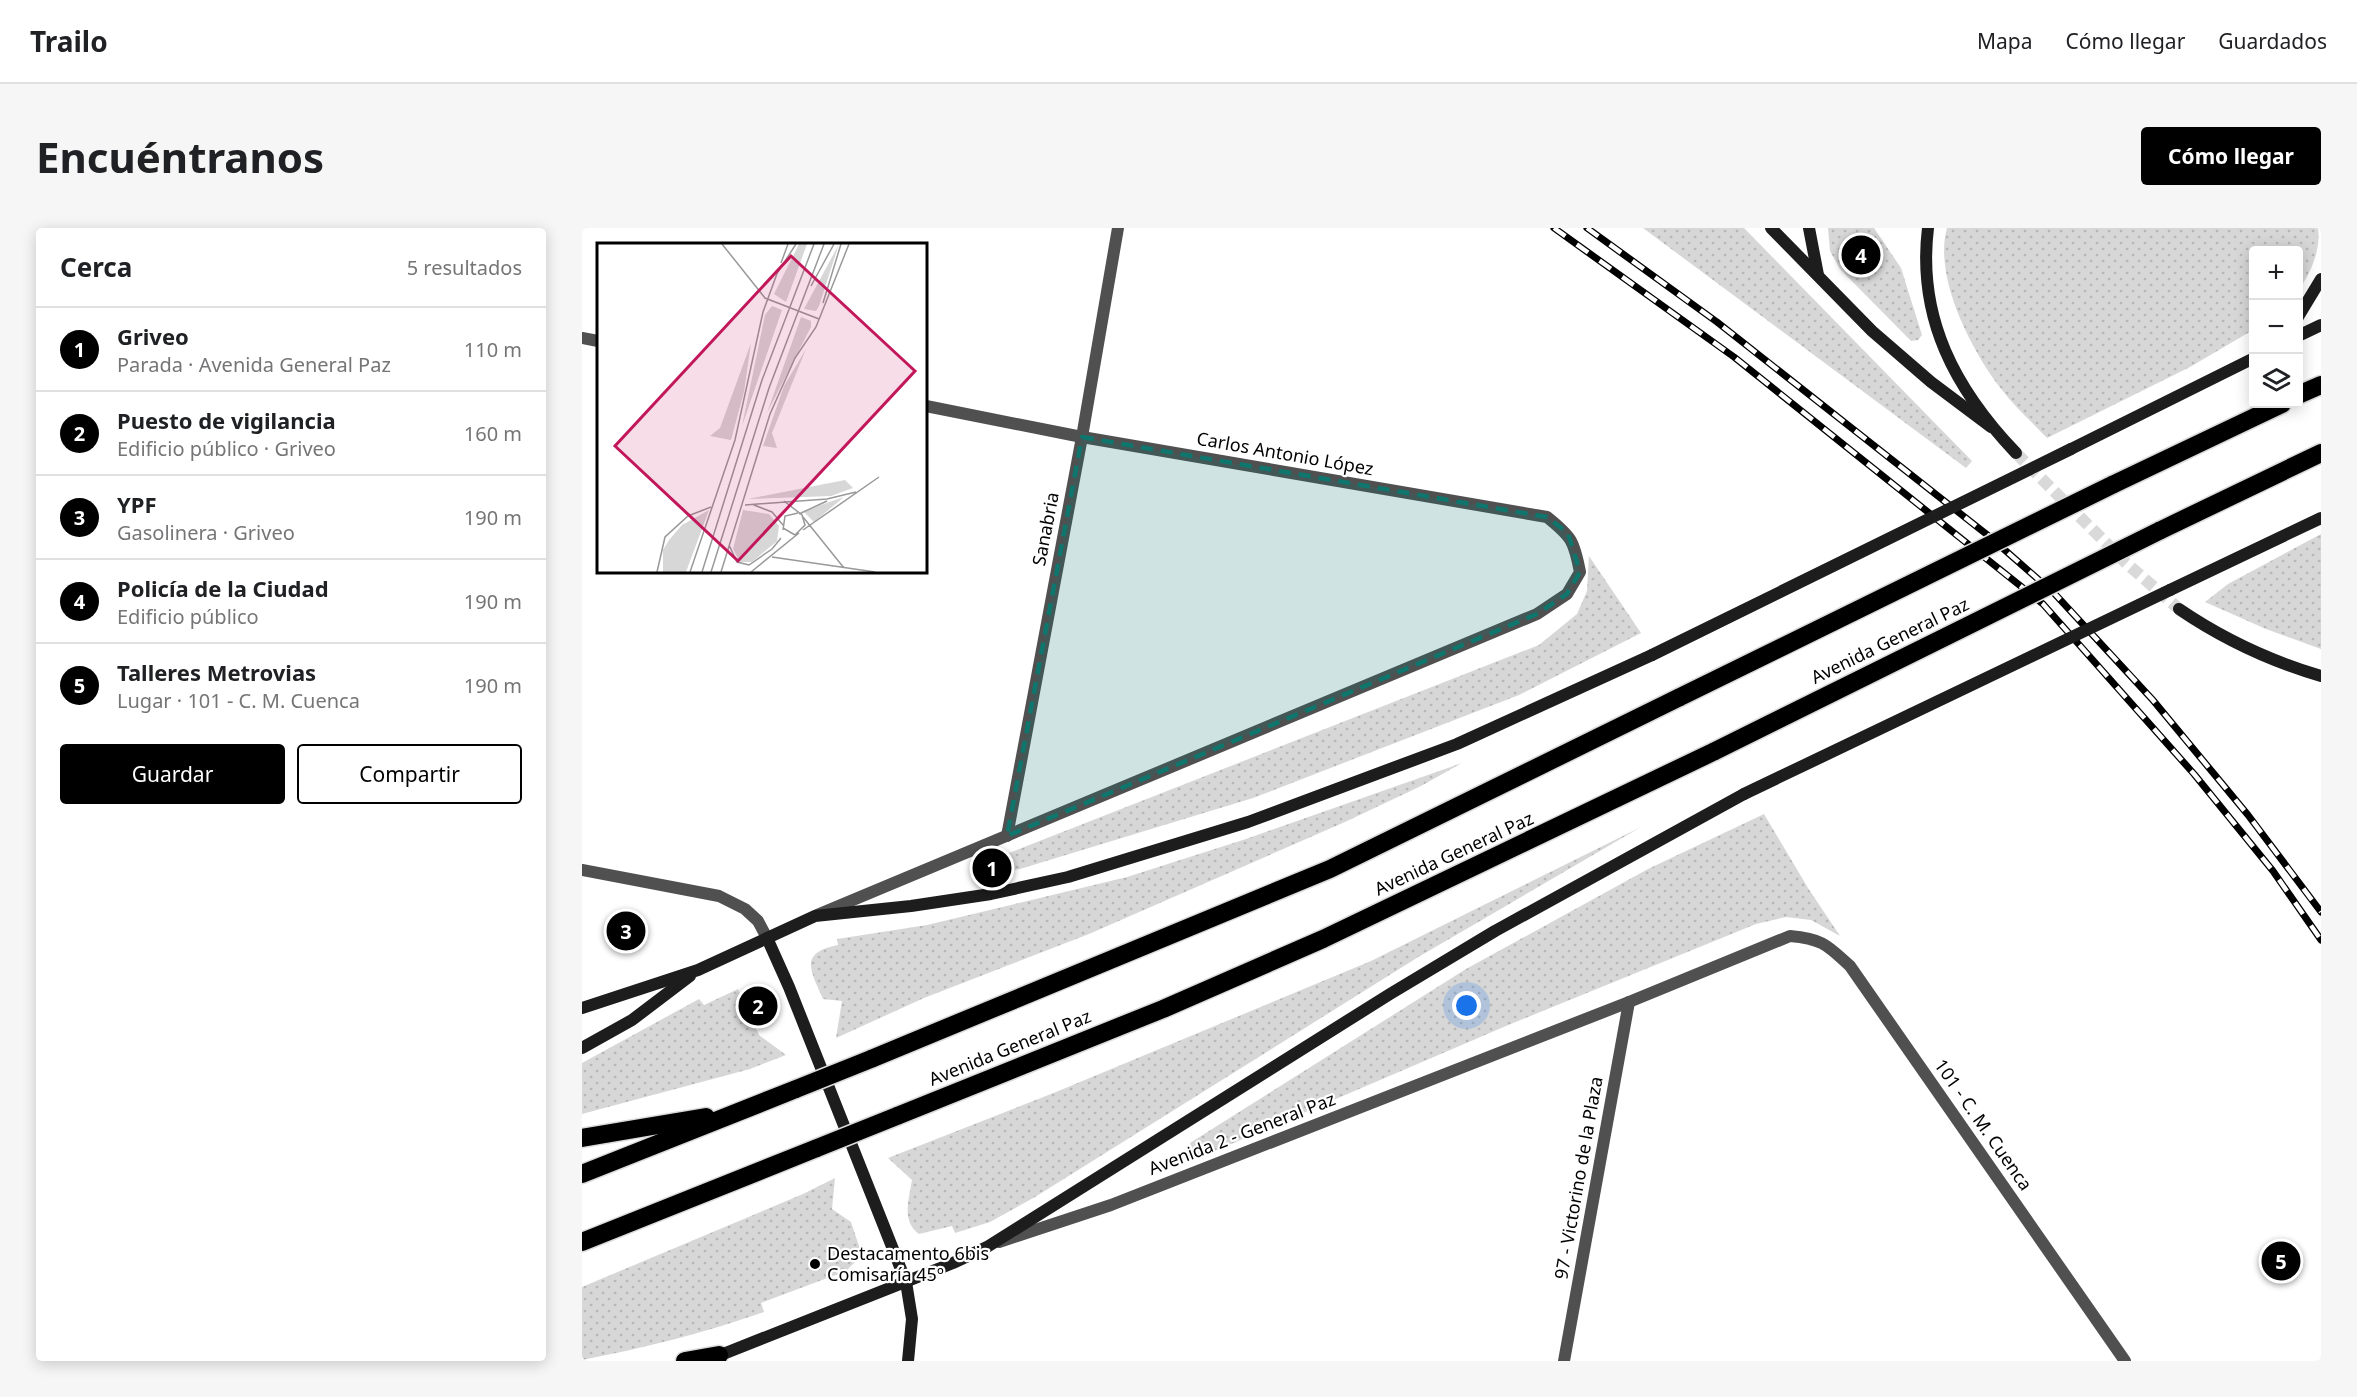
<!DOCTYPE html>
<html lang="es">
<head>
<meta charset="utf-8">
<style>
	:root { --surface:#fff; --page:#f6f6f6; --text:#202124; --muted:#757577; --line:#e0e0e0; --accent:#000 }
	body { margin:0; font-family:"Noto Sans",sans-serif; background:var(--page); color:var(--text) }
	.controls { position:absolute; right:18px; top:18px; display:grid; overflow:hidden; border-radius:6px; box-shadow:0 3px 15px #0003 }
	.controls button { width:54px; height:54px; display:grid; place-items:center; padding:0; border:0; border-bottom:2px solid var(--line); background:var(--surface); color:var(--text); font:30px sans-serif }
	.you { position:absolute; left:885px; top:778px; width:21px; height:21px; margin:-15px; border:4px solid #fff; border-radius:50%; background:#1a73e8; box-shadow:0 0 0 9px #1a73e833 }
	.badge { display:grid; place-items:center; width:39px; height:39px; border-radius:50%; background:var(--accent); color:#fff; font-size:20px; font-weight:700 }
	.pin { position:absolute; translate:-50% -50%; border:3px solid #fff; box-shadow:0 2px 6px #0006 }
	.list { margin:0; padding:0; list-style:none }
	h2 { display:flex; justify-content:space-between; align-items:center; height:78px; margin:0; padding:0 24px; font-size:26px }
	h2 small { font-size:20px; font-weight:400; color:var(--muted) }
	.list li { display:grid; grid-template-columns:39px 1fr auto; gap:18px; align-items:center; box-sizing:border-box; height:84px; padding:0 24px; border-top:2px solid var(--line) }
	.list b { display:block; font-size:22px; white-space:nowrap }
	.list p { margin:0; font-size:20px; white-space:nowrap; color:var(--muted) }
	.list em { font-size:20px; font-style:normal; color:var(--muted) }
	.actions { display:flex; gap:12px; padding:18px 24px }
	.actions a { flex:1; padding:14px 0; border:2px solid var(--accent); border-radius:6px; text-align:center; font-size:21px; color:var(--accent) }
	.actions .main { background:var(--accent); color:#fff }
	.icon { flex:none; width:33px; height:33px; fill:none; stroke:currentColor; stroke-width:2; stroke-linecap:round; stroke-linejoin:round }
	.map { position:relative; flex:none; width:1739px; height:1133px; overflow:hidden; border-radius:6px }
	header { display:flex; align-items:center; gap:36px; box-sizing:border-box; height:84px; padding:0 30px; background:var(--surface); border-bottom:2px solid var(--line) }
	header strong { font-size:28px }
	nav { display:flex; gap:33px; margin-inline-start:auto; font-size:21px }
	.intro { display:flex; align-items:center; justify-content:space-between; box-sizing:border-box; height:144px; padding:0 36px }
	h1 { margin:0; font-size:42px }
	.button { padding:15px 27px; border-radius:6px; background:var(--accent); color:#fff; font-size:21px; font-weight:700 }
	main { display:flex; gap:36px; padding:0 36px }
	aside { flex:1; background:var(--surface); border-radius:6px; box-shadow:0 3px 15px #0003 }
	.map>svg:first-child { display:block }
	.grass { fill:url(#grass-dots) }
	.lines { fill:none; stroke-linecap:round; stroke-linejoin:round }
	.secondary-tunnel { stroke:#d9d9d9; stroke-width:12; stroke-dasharray:12 6; stroke-linecap:butt }
	.highway-casing { stroke:#dbdbdb; stroke-width:21 }
	.street { stroke:#505050; stroke-width:12 }
	.secondary { stroke:#1d1d1d; stroke-width:12 }
	.highway { stroke:#000; stroke-width:18 }
	.rail-casing { stroke:#000; stroke-width:7 }
	.rail { stroke:#fff; stroke-width:4.5; stroke-dasharray:14; stroke-linecap:butt }
	.highway-bridge-casing { stroke:#dbdbdb; stroke-width:21; stroke-linecap:butt }
	.secondary-bridge { stroke:#1d1d1d; stroke-width:12 }
	.highway-bridge { stroke:#000; stroke-width:18 }
	.marked { fill:#0f766e; fill-opacity:0.2; stroke:#0f766e; stroke-width:4.5; stroke-dasharray:12 8; stroke-linejoin:round }
	.poi-dot { fill:#000; stroke:#fff; stroke-width:2 }
	.labels { text-anchor:middle; stroke-width:4.5; stroke-linejoin:round; paint-order:stroke }
	.street-label { font-size:18px; fill:#000; stroke:#fff }
	.poi-label { font-size:18px; fill:#000; stroke:#fff; text-anchor:start }
	.inset-road { fill:none; stroke:#999; stroke-width:1.5 }
	.view { fill:#c2185b; fill-opacity:0.15; stroke:#c2185b; stroke-width:3 }
	.inset-edge { fill:none; stroke:#000; stroke-width:3 }
</style>
</head>
<body>
<header>
<strong>Trailo</strong>
<nav><a>Mapa</a><a>Cómo llegar</a><a>Guardados</a></nav>
</header>
<div class="intro"><h1>Encuéntranos</h1><a class="button">Cómo llegar</a></div>
<main>
<aside>
<h2>Cerca<small>5 resultados</small></h2>
<ul class="list">
<li><span class="badge">1</span><div><b>Griveo</b><p>Parada · Avenida General Paz</p></div><em>110 m</em></li>
<li><span class="badge">2</span><div><b>Puesto de vigilancia</b><p>Edificio público · Griveo</p></div><em>160 m</em></li>
<li><span class="badge">3</span><div><b>YPF</b><p>Gasolinera · Griveo</p></div><em>190 m</em></li>
<li><span class="badge">4</span><div><b>Policía de la Ciudad</b><p>Edificio público</p></div><em>190 m</em></li>
<li><span class="badge">5</span><div><b>Talleres Metrovias</b><p>Lugar · 101 - C. M. Cuenca</p></div><em>190 m</em></li>
</ul>
<div class="actions"><a class="main">Guardar</a><a>Compartir</a></div>
</aside>
<div class="map">
<svg width="1739" height="1133" viewBox="0 0 1739 1133">
	<defs>
		<pattern id="grass-dots" width="8" height="8" patternUnits="userSpaceOnUse" patternTransform="scale(1.5)"><rect width="8" height="8" fill="#d7d7d7"/><path d="M2 2h.1M6 6h.1" fill="none" stroke="#b7b7b7" stroke-width="1.8" stroke-linecap="round"/></pattern>
	</defs>
	<rect width="100%" height="100%" fill="#fff"/>
	<g class="grass">
		<path d="M1061,0H1162L1390,233L1384,240Z"/>
		<path d="M1246,0H1292L1319,40L1340,107L1336,112L1329,113L1258,41L1248,23Z"/>
		<path d="M1365,0H1736C1739,22 1729,44 1717,62L1716,22H1672L1671,102L1608,139L1465,210C1450,194 1433,179 1420,162C1390,124 1351,49 1365,0Z"/>
		<path d="M1739,306V421L1684,401L1623,374L1646,356Z"/>
		<path d="M1007,328L1059,405L937,467L671,570L438,641L393,649L389,640L957,417L995,386L1005,363Z"/>
		<path d="M880,535L839,558L763,594L507,706L342,770L254,810L260,773L241,771C229,743 216,725 256,717L255,711L345,697L545,649L664,611Z"/>
		<path d="M1182,586L1226,660L1258,708L1229,692L1204,689L1174,696L924,798L614,931L608,915L884,741L1066,641Z"/>
		<path d="M1059,599L838,728L453,969L408,994L373,1005L370,998L337,1006C319,993 327,971 330,952L306,930L474,864L789,733Z"/>
		<path d="M156,761L177,807L204,827L168,841L0,886V835L117,771L122,777Z"/>
		<path d="M253,950L250,981L269,994L280,1027L264,1043L179,1075L182,1084C122,1105 62,1120 0,1132V1059L221,966Z"/>
	</g>
	<g class="lines">
		<path class="secondary-tunnel" d="M1434,225L1543,334L1597,381"/>
		<g class="highway-casing">
			<g id="highway">
				<path d="M1716,167L1739,157"/>
				<path d="M1530,257L1700,176"/>
				<path d="M1577,303L1739,225"/>
				<path d="M289,831L748,641L1098,469"/>
				<path d="M315,888L581,781L741,711L1133,523"/>
				<path d="M0,910L124,889"/>
				<path d="M0,946L214,861"/>
				<path d="M0,1014L235,920"/>
				<path d="M103,1133L137,1127"/>
			</g>
		</g>
		<g class="street">
			<path d="M0,110L16,113"/>
			<path d="M425,608L500,209L536,0"/>
			<path d="M0,642L137,668L163,681L176,693L185,710"/>
			<path d="M235,687L955,386L985,366L998,344C992,313 990,309 965,289L500,209L344,178"/>
			<path d="M417,1014L529,977L1047,774L1208,708C1241,711 1245,717 1268,738L1543,1133"/>
			<path d="M982,1133L1047,774"/>
		</g>
		<g class="secondary">
			<path d="M1189,0L1290,103L1349,154L1409,199"/>
			<path d="M1227,0L1236,47"/>
			<path d="M1346,0C1335,90 1373,161 1434,225"/>
			<path d="M1716,89L1739,51"/>
			<path d="M1716,108L1739,97"/>
			<path d="M1489,221L1672,130"/>
			<path d="M1588,362L1739,290"/>
			<path d="M1597,381C1641,411 1688,433 1739,448"/>
			<path d="M185,710L207,759L324,1054L330,1091L326,1133"/>
			<path d="M0,780L116,742L233,688L329,678L409,666L486,649L666,594L875,516L1070,427"/>
			<path d="M0,820L50,792L108,748"/>
			<path d="M131,1130L371,1035L405,1019L808,766L913,703L1162,566"/>
		</g>
		<use href="#highway" class="highway"/>
		<g class="rail-casing">
			<g id="rail">
				<path d="M972,0L1152,129L1461,376L1612,546L1691,643L1739,712"/>
				<path d="M1005,0L1135,94L1408,309L1473,366L1570,471L1666,587L1739,684"/>
			</g>
		</g>
		<use href="#rail" class="rail"/>
		<g class="highway-bridge-casing">
			<g id="highway-bridge">
				<path d="M1098,469L1530,257"/>
				<path d="M1133,523L1577,303"/>
				<path d="M214,861L289,831"/>
				<path d="M235,920L315,888"/>
			</g>
		</g>
		<g class="secondary-bridge">
			<path d="M1070,427L1489,221"/>
			<path d="M1162,566L1588,362"/>
		</g>
		<use href="#highway-bridge" class="highway-bridge"/>
	</g>
	<path class="marked" d="M500,209L965,289L986,305L998,344L985,366L955,386L425,608Z"/>
	<circle class="poi-dot" cx="233" cy="1036" r="6"/>
	<g class="labels">
		<g class="street-label">
			<text transform="translate(703 226) rotate(10)" y="6">Carlos Antonio López</text>
			<text transform="translate(464 301) rotate(-79)" y="6">Sanabria</text>
			<text transform="translate(1308 413) rotate(-26)" y="6">Avenida General Paz</text>
			<text transform="translate(872 626) rotate(-25)" y="6">Avenida General Paz</text>
			<text transform="translate(428 820) rotate(-22)" y="6">Avenida General Paz</text>
			<text transform="translate(1401 897) rotate(55)" y="6">101 - C. M. Cuenca</text>
			<text transform="translate(660 906) rotate(-21)" y="6">Avenida 2 - General Paz</text>
			<text transform="translate(997 950) rotate(-80)" y="6">97 - Victorino de la Plaza</text>
		</g>
		<g class="poi-label">
			<text x="245" y="1032">Destacamento 6bis<tspan x="245" dy="21">Comisaría 45º</tspan></text>
		</g>
	</g>
	<g transform="translate(15 15)">
		<rect width="330" height="330" fill="#fff"/>
		<path d="M202,1H210L189,59L177,51ZM242,1L222,63L219,68L207,66ZM175,63L185,67L145,183L168,72ZM204,74L214,78V84L170,170ZM154,100L147,149L134,197L113,193L123,185ZM209,106L175,190L180,205L166,203L187,143ZM248,237L256,245L234,253L151,256ZM247,254L217,279L207,269L224,262ZM112,267L89,329H66V307L72,297L85,282ZM146,267L172,271L182,283L180,298L155,319H143L136,306Z" fill="#d7d7d7"/>
		<path class="inset-road" d="M125,1L168,55L222,76M184,20L191,1M181,29L199,1M214,43L237,1M226,60L244,1M148,262L230,256L259,249M157,262L175,269L186,282M202,271L230,258M206,274L247,325M186,285L198,292L208,282L205,272L187,258M186,287L188,273L201,270M206,287L282,234M132,302L140,319L152,322L175,306L184,295M175,314L278,329M60,329L68,294L91,273L114,264M93,329L138,197L166,69L181,28M105,329L165,137L217,1M114,329L172,145L227,1M124,329L173,171L198,115L219,84L252,1M154,329L202,290"/>
		<path class="view" d="M194,13L318,128L141,318L18,203Z"/>
		<rect width="330" height="330" class="inset-edge"/>
	</g>
</svg>
<div class="controls">
<button>+</button>
<button>−</button>
<button><svg class="icon" aria-label="layers" viewBox="0 0 24 24"><path d="M12 4l9 5-9 5-9-5zM3 14l9 5 9-5"/></svg></button>
</div>
<div class="you"></div>
<div class="pin badge" style="left:410px;top:640px">1</div>
<div class="pin badge" style="left:176px;top:778px">2</div>
<div class="pin badge" style="left:44px;top:703px">3</div>
<div class="pin badge" style="left:1279px;top:27px">4</div>
<div class="pin badge" style="left:1699px;top:1033px">5</div>
</div>
</main>
</body>
</html>
